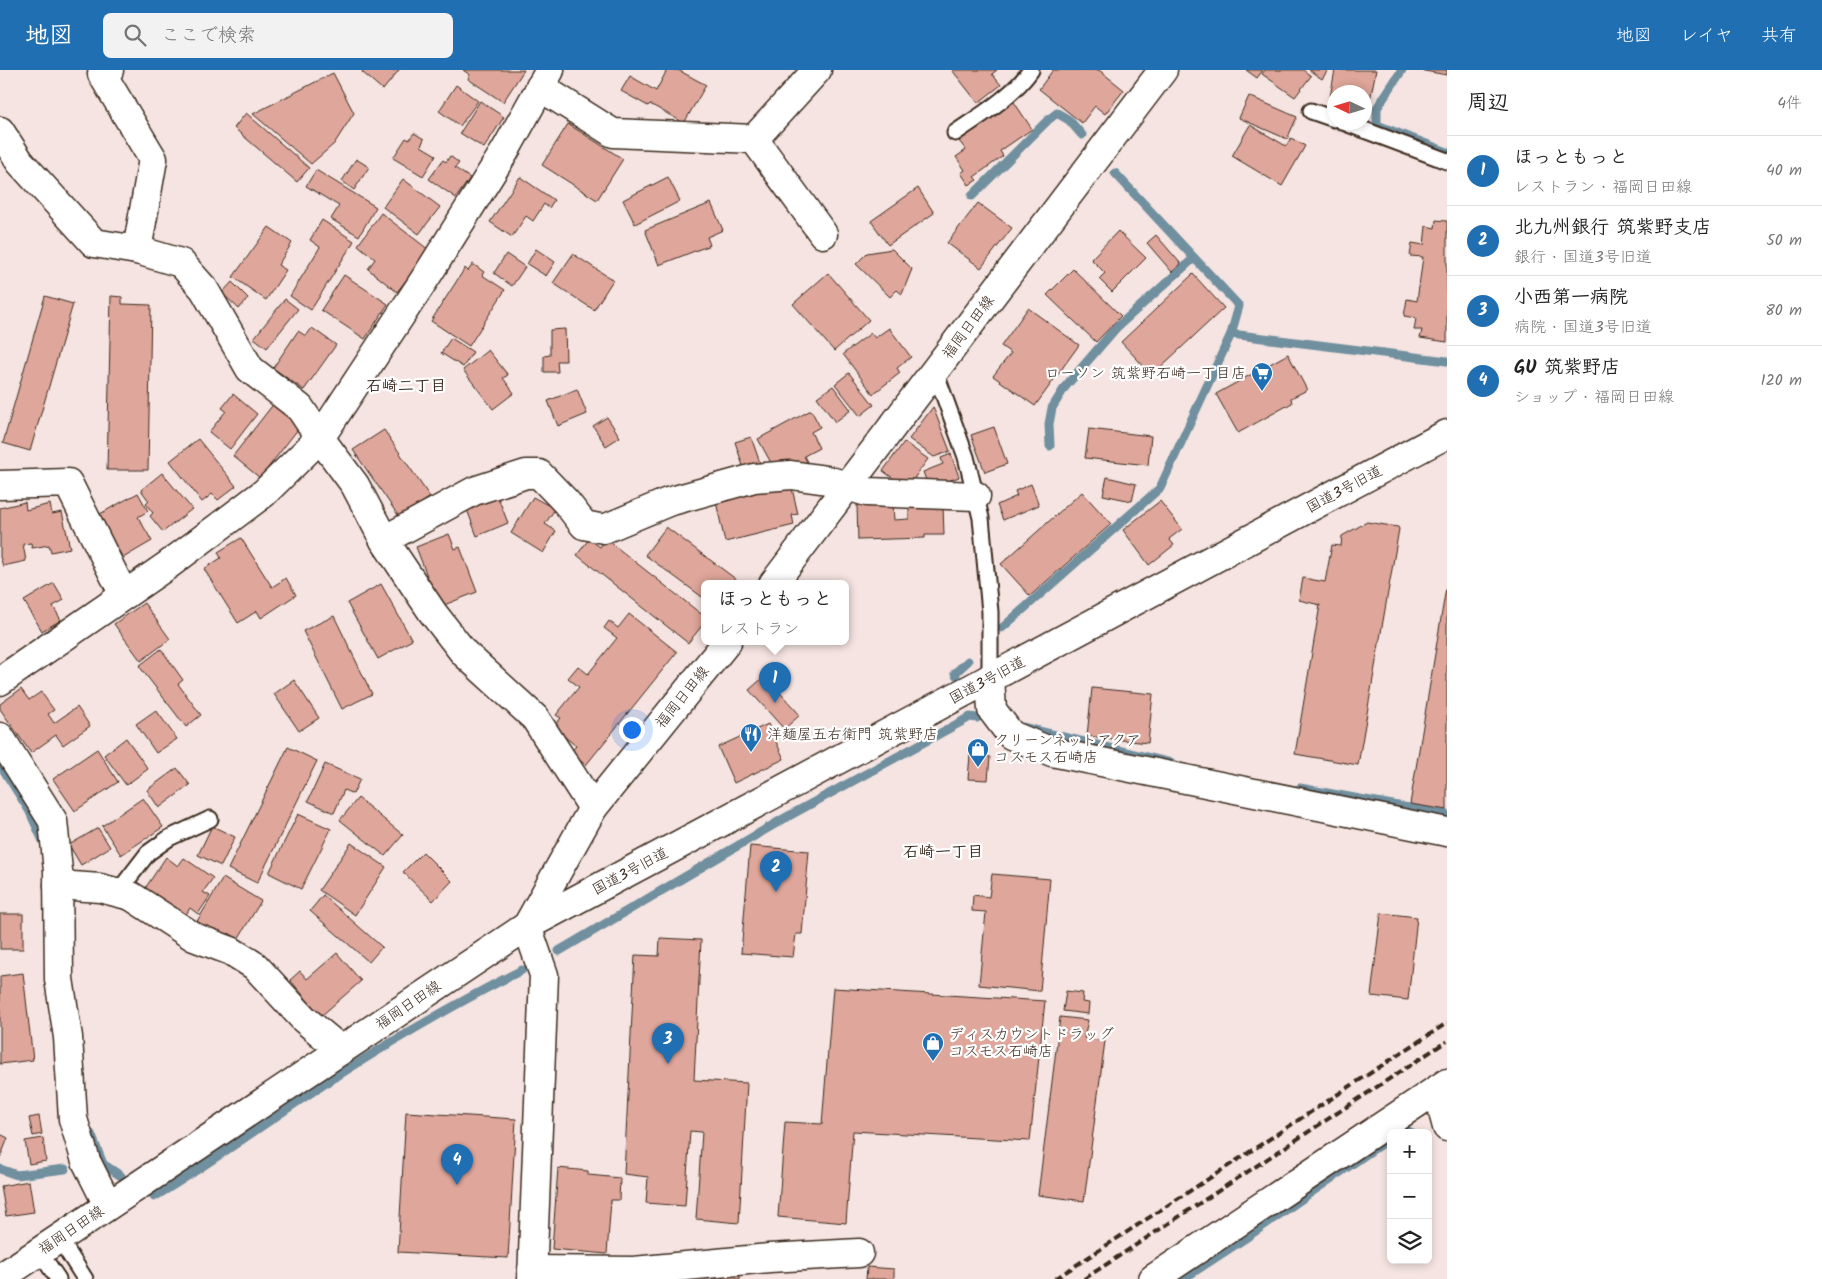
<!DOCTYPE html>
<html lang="ja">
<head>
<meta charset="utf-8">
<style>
	:root { --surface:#fff; --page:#f2f2f2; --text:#222; --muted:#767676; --line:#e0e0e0; --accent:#1f6fb2 }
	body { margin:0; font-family:Kalam,"Klee One",sans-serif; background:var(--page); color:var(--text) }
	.controls { position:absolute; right:15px; bottom:15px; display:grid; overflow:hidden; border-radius:8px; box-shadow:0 2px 8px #0003 }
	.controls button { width:45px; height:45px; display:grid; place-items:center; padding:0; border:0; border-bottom:1px solid var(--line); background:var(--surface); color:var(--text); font:25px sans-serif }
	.compass { position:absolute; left:1327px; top:15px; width:45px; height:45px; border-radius:50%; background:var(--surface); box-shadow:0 2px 8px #0003; rotate:274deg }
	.you { position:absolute; left:631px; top:659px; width:18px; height:18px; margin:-12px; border:4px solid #fff; border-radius:50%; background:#1a73e8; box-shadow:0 0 0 8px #1a73e833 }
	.badge { display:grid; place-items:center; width:32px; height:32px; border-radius:50%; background:var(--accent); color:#fff; font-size:16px; font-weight:700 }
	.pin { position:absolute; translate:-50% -41px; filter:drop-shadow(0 1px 2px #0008) }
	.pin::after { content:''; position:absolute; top:26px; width:18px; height:15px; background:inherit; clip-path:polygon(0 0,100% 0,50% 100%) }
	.popup { position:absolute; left:701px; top:510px; width:148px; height:65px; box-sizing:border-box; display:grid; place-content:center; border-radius:8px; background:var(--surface); filter:drop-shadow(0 1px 4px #0005); font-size:16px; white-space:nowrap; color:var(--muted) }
	.popup b { font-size:19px; color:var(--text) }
	.popup::after { content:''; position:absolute; left:50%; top:100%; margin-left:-10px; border:10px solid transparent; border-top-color:var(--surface) }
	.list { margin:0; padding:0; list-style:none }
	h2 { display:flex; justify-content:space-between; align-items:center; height:65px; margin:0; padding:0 20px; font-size:21px }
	h2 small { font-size:16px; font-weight:400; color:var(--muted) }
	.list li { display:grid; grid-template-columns:32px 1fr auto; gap:15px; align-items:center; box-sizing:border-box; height:70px; padding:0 20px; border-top:1px solid var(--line) }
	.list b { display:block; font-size:19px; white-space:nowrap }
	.list p { margin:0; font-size:16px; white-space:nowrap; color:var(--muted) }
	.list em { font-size:16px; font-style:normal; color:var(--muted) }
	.icon { flex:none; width:28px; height:28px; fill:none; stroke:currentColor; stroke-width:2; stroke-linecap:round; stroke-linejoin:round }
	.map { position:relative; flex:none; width:1447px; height:1209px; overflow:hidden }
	header { display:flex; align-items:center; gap:30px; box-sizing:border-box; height:70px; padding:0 25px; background:var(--accent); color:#fff }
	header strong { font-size:24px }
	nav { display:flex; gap:28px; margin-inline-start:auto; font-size:18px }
	.search { width:350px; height:45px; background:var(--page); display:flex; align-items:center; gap:12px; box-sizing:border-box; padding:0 18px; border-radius:8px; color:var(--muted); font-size:19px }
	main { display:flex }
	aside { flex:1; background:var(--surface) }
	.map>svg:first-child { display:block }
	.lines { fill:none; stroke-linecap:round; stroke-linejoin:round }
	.stream { stroke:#708f9f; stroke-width:9 }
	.building { fill:#dfa69b; stroke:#3b2a1e }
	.service-casing { stroke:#3b2a1e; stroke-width:19 }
	.minor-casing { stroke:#3b2a1e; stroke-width:31 }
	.tertiary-casing { stroke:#3b2a1e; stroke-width:31 }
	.secondary-casing { stroke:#3b2a1e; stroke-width:31 }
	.service { stroke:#fff; stroke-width:15 }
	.minor { stroke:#fff; stroke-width:28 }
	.tertiary { stroke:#fff; stroke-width:28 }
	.secondary { stroke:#fff; stroke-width:28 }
	.rail { stroke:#3b2a1e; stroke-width:4; stroke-dasharray:8 4; stroke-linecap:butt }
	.labels { text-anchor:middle; stroke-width:4.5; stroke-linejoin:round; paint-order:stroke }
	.street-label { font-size:15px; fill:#3b2a1e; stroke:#fff }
	.poi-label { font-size:15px; fill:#3b2a1e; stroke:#fff; text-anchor:start }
	.neighbourhood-label { font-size:16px; font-weight:bold; fill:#3b2a1e; stroke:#fff }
</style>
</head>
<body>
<header>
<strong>地図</strong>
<div class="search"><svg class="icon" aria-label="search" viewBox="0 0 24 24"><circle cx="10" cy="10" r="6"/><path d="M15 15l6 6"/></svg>ここで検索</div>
<nav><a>地図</a><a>レイヤ</a><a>共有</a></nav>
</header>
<main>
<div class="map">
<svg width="1447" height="1209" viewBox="0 0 1447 1209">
	<rect width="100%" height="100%" fill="#f5e4e1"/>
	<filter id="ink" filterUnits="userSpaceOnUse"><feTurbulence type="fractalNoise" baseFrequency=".02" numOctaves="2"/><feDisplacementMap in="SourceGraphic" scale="10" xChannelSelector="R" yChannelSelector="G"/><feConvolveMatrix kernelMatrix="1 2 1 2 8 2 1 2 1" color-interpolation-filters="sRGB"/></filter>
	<g filter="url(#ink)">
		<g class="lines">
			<g class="stream">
				<path d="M1402,0L1377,38V55L1447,82"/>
				<path d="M972,126L1048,50L1057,43L1069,50L1082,65"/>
				<path d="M1231,264L1447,291"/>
				<path d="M1050,376L1049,354L1052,338L1065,317L1116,258L1194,188"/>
				<path d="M1002,558L1160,418L1231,264L1239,236L1115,103"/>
				<path d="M956,605L955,603L968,591"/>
				<path d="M1023,657L1172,693"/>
				<path d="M0,694L29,740L43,771"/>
				<path d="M1300,718L1447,745"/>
				<path d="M559,881L785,748L970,647L977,648"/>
				<path d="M1396,1063L1403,1058L1412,1063"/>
				<path d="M91,1064L103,1094"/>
				<path d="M101,1094H103L121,1106"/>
				<path d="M0,1099L17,1105L65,1099"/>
				<path d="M154,1127C208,1095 259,1057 312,1022C380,978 450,936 522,900"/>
				<path d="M1183,1209L1244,1169L1391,1067"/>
			</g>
		</g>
		<g class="building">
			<path d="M363,0H399L383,20L362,2Z"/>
			<path d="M463,0H524L503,32L468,9L470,5Z"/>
			<path d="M667,0H678L706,15L684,53L650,34L648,36L621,21L630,6L656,21Z"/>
			<path d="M952,0H997L992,4L1001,15L978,33Z"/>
			<path d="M1053,0H1099L1124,20L1105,44L1095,36L1082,53L1039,19Z"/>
			<path d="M1246,0H1263L1257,8Z"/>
			<path d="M1265,0H1303L1311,6L1295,27L1262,4Z"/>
			<path d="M1309,0H1328L1322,9Z"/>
			<path d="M1335,0H1376L1367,45H1364V22H1334V39L1328,38Z"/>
			<path d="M1419,0H1447V5Z"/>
			<path d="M333,3L354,43L334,74L311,94L253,44Z"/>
			<path d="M456,15L478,31L460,56L439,41Z"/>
			<path d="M1249,26L1297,47L1287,69L1239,48Z"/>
			<path d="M480,31L504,47L484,78L460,63Z"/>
			<path d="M1014,32L1032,59L1000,81L1003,86L974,107L977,110L969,115L961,103L965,100L956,87L966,80L959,71Z"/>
			<path d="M246,43L309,98L297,112L234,58Z"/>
			<path d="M568,54L623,89L597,130L542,95Z"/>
			<path d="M1250,55L1286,76L1291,68L1305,76L1282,116L1232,86Z"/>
			<path d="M414,63L424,69L421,76L436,85L423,106L393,88L406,68L409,70Z"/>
			<path d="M450,86L459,93L455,98L470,108L456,128L429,109L443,90L446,92Z"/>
			<path d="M356,89L369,97L354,120L342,111Z"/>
			<path d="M316,100L376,137L359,166L331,149L339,136L306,116Z"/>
			<path d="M520,107L554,130L549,138L544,134L533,151L526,146L512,167L490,152Z"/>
			<path d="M668,107L680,131L635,154L623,130Z"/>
			<path d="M403,109L440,137L419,164L383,137Z"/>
			<path d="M918,118L934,143L888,175L871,151Z"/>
			<path d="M711,133L723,160L707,167L710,175L659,195L645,160Z"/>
			<path d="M978,133L1012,158L981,198L947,173Z"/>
			<path d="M381,143L429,180L397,222L368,199L375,189L358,175Z"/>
			<path d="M322,150L354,171L311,240L290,226L320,177L310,170Z"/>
			<path d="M1436,150L1447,151V272L1420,268L1422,260H1414L1416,248L1404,246L1407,229L1417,231L1423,187L1410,186L1412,173L1424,175L1426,156L1435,158Z"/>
			<path d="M269,157L292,173L278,195L286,200L266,230L233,207Z"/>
			<path d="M1118,161L1146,188L1112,222L1099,209L1105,203L1091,189Z"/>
			<path d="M1156,165L1181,194L1172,202L1147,173Z"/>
			<path d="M536,179L555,192L546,206L527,194Z"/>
			<path d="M892,179L912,199L902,224L897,220L890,227L856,194L867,183Z"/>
			<path d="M506,184L525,197L512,216L494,203Z"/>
			<path d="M573,184L613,210L594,240L553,213Z"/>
			<path d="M473,194L484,202L482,205L505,220L469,276L431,251L465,198L468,201Z"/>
			<path d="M1073,199L1121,246L1096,272L1047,225Z"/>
			<path d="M828,203L869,250L834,281L793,234Z"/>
			<path d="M1193,204L1224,238L1152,305L1121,272Z"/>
			<path d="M344,205L388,234L365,269L321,240Z"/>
			<path d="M232,212L248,228L239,239L222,223Z"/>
			<path d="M45,226L73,234L30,381L3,373Z"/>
			<path d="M111,226L122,227V234L151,235L148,400H107Z"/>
			<path d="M285,229L298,239L267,278L254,268Z"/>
			<path d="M1028,238L1079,275L1035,336L993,306L1011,283L1001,276Z"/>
			<path d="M312,258L336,275L304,320L273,298L298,261L306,266Z"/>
			<path d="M889,258L911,287L897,298L900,303L873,324L843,284L871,263L875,268Z"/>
			<path d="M565,259L566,291H557L558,302H544V286L550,285V260Z"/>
			<path d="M451,268L473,282L463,297L441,283Z"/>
			<path d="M488,280L508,305L503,308L514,323L493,339L463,300Z"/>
			<path d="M1288,284L1307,320L1291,328L1292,333L1238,363L1216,324Z"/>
			<path d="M849,303L874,335L860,346L835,314Z"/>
			<path d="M833,316L851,340L835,352L817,327Z"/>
			<path d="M577,319L587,344L558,356L548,331Z"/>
			<path d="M233,324L257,344L230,379L209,362L226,341L222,338Z"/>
			<path d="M275,332L302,354L260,408L233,386Z"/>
			<path d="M933,337L950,381L934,387L909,369Z"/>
			<path d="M811,340L820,357L811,362L819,378L804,386L807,392L794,398L791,391L775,400L758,369Z"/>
			<path d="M607,347L620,367L606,376L593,356Z"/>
			<path d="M994,357L1007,394L985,402L971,365Z"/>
			<path d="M1089,359L1151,366L1148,395L1085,388Z"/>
			<path d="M384,360L430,427L400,448L353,380Z"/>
			<path d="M751,367L760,393L744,399L735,372Z"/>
			<path d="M198,369L236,416L218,430L212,424L202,432L170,391Z"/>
			<path d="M904,372L928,389L907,418L883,401Z"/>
			<path d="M951,384L959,407L929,418L923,402L943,394L941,388Z"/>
			<path d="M162,403L192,439L163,462L150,446L153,443L146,434L149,431L141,420Z"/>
			<path d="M1107,407L1136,414L1132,431L1103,425Z"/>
			<path d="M791,414L798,444L792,445L794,455L725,472L716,432Z"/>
			<path d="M1031,414L1039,435L1003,450L997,435L1017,426L1015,421Z"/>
			<path d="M1082,422L1111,454L1030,526L1001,494Z"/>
			<path d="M138,423L148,441L138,447L152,471L123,488L98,445Z"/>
			<path d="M497,425L508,453L477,466L466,437Z"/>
			<path d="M533,427L555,439L545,454L556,461L543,483L511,463Z"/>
			<path d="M1160,431L1182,459L1169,469L1174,475L1149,495L1123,460Z"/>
			<path d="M25,432L26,440L50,434L52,444L62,442L70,478L51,482L49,475L32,478L31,473L23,474L26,491L3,496L0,487V438Z"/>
			<path d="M893,434L894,450L909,449V437L943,436L944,465H925V468L858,470L857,435Z"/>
			<path d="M1367,452L1398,457L1399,459L1358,695L1295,684L1320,535L1299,530L1303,508L1325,512L1332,475L1341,476L1342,466Z"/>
			<path d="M666,457L737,510L734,514H705V529L645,485Z"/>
			<path d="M449,464L455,479L460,477L477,522L439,537L416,477Z"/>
			<path d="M241,468L272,517L286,508L296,525L261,548L257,541L238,553L204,499L221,488L218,482Z"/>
			<path d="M589,469L600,477L606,469L705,547V552L688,573L577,485Z"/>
			<path d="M54,513L64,530L53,536L61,550L42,561L24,531Z"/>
			<path d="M381,514L412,570L378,589L347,533Z"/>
			<path d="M1446,518H1447V740L1410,734Z"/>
			<path d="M144,533L170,569L141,591L114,554Z"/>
			<path d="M629,544L677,582L586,695L570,683L576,676L553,657L561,648L556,645L579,617L568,608L578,596L588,604L617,568L604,558L609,551L618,558Z"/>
			<path d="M334,546L372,624L342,639L303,561Z"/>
			<path d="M161,579L183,610L178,614L201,645L186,657L139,596Z"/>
			<path d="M765,606L800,645L784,659L749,620Z"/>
			<path d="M294,610L319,648L299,661L274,624Z"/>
			<path d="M1092,618L1153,624L1148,673L1087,666Z"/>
			<path d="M21,619L29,630L41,622L54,640L48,644L54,653L77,637L90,656L63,675L56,665L31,683L0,639V634Z"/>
			<path d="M156,640L177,669L156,683L136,654Z"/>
			<path d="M768,654L784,689L734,713L718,677Z"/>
			<path d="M126,668L148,699L126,715L104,685Z"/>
			<path d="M288,677L317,691L257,813L228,799Z"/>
			<path d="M97,679L118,712L75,741L53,709Z"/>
			<path d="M970,685L990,687L988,710L968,709Z"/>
			<path d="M325,694L360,709L353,724L344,720L334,743L308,731Z"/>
			<path d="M177,698L190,715L159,738L147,720Z"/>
			<path d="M143,728L163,757L121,785L102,756Z"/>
			<path d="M358,728L403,765L385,786L340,750Z"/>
			<path d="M298,744L331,759L301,819L269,803Z"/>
			<path d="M212,756L235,767L221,796L198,785Z"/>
			<path d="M98,758L110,777L81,795L69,775Z"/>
			<path d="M351,773L386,797L355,845L319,820Z"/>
			<path d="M750,776L809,781L802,864H796L793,887L741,883Z"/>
			<path d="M423,782L452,811L433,831L403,802Z"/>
			<path d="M166,787L178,796L184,788L213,808L203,822L210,826L198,844L190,838L184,848L144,820Z"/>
			<path d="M992,804L1050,809L1040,921L979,915L986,842L972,841L973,825L989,827Z"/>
			<path d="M223,808L261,831L238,869L229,863L224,870L196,853Z"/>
			<path d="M323,825L382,877L369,892L310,841Z"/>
			<path d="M1381,843L1417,847L1408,930L1371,926Z"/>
			<rect x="0" y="844" width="23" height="35"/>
			<path d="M660,868L701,870L694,1010L747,1013L739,1153L696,1149L702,1062L690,1061L685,1136L646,1133L648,1107L624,1104L635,885L659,886Z"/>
			<path d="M337,883L361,911L321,946L290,910L300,901L307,909Z"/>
			<path d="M23,903L33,990L0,994V906Z"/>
			<path d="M833,918L1045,931L1030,1071L853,1061L846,1153L778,1147L785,1052L822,1054Z"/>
			<path d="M1066,921L1083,923L1082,932L1089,933L1088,944L1063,941Z"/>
			<path d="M1060,947L1088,950L1084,968L1105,971L1084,1131L1038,1125Z"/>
			<path d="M406,1042L516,1049L508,1188L398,1182Z"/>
			<path d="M39,1046L42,1064L33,1066L29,1048Z"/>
			<path d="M0,1064L8,1068L0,1088Z"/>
			<path d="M43,1068L46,1091L29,1094L25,1071Z"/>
			<path d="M558,1098L588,1101V1105L620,1108L619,1130H611L607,1184L552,1179Z"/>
			<path d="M29,1111L34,1142L6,1146L1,1116Z"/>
			<path d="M867,1197L894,1199V1209H866Z"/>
			<path d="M740,1202V1209H704L705,1206Z"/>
		</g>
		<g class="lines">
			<g class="service-casing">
				<g id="service">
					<path d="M1311,41L1334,49"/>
					<path d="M1343,52L1447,91"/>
					<path d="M955,63C981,45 1013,26 1031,0"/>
					<path d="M935,301L966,387L981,448L990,542V608"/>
					<path d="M118,822L148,783L169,768L210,749"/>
					<path d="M59,1168L85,1209"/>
					<path d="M39,1181L58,1209"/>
				</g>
			</g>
			<g class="minor-casing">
				<g id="minor">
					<path d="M109,0L102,4L153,89L137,180"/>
					<path d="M540,17L613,63L754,69L817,0"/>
					<path d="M0,61L20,92L94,173L137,180L181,193L204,219L250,299L300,338L320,368L355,415L384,470L433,543L464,583L535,648L593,738"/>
					<path d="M754,69L823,164"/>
					<path d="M0,415L68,413L124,525"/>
					<path d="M384,470L474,421L526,404H539L566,432L584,455L604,459L668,432L754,408L791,405L827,410L867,422L976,426"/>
					<path d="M990,608L992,640L1011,665L1052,682L1447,762"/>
					<path d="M0,611L168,495L264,423L320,368L428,204L505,81L550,0"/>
					<path d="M0,667L53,751L58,801L59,909L68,967L73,1049L86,1091L108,1135"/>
					<path d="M58,815L100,818L131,826L194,867L231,881L255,896L304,949L341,980"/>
					<path d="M527,856L544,905L532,1209"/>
					<path d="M1437,1020L1447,1057"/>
					<path d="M532,1200L634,1201L769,1188L859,1183"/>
					<path d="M1153,1209L1447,1013"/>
				</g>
			</g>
			<g class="tertiary-casing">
				<path id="tertiary" d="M527,856L1447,364"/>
			</g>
			<g class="secondary-casing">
				<g id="secondary">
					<path d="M773,514L1163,0"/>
					<path d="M0,1208L527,856L593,738L727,572"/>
				</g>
			</g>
			<use href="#service" class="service"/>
			<use href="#minor" class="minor"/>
			<use href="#tertiary" class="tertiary"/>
			<use href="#secondary" class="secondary"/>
			<g class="rail">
				<path d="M1055,1209L1447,953"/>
				<path d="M1084,1209L1447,971"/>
			</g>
		</g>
	</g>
	<defs>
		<g id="supermarket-pin" transform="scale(1.125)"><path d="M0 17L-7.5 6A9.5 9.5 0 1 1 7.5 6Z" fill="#1f6fb2" stroke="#fff"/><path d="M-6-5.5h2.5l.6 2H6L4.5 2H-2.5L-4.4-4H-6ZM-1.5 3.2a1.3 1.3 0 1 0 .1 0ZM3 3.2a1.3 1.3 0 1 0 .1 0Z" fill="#fff"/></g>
		<g id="restaurant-pin" transform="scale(1.125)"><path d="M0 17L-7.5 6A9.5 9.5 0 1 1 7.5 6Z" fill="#1f6fb2" stroke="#fff"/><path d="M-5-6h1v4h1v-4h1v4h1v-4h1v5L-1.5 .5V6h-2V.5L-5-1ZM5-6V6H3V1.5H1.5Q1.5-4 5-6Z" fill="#fff"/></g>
		<g id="shop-pin" transform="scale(1.125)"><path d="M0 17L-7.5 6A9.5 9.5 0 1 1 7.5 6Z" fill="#1f6fb2" stroke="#fff"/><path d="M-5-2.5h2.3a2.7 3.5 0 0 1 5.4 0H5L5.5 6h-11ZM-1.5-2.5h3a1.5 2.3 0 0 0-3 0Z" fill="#fff"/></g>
	</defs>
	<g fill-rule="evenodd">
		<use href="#supermarket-pin" x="1262" y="303"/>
		<use href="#restaurant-pin" x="751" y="664"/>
		<use href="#shop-pin" x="978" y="679"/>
		<use href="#shop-pin" x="933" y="973"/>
	</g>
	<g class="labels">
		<g class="street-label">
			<text transform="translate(968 257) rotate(-53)" y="5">福岡日田線</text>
			<text transform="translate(1344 419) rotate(-28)" y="5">国道3号旧道</text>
			<text transform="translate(987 610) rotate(-28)" y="5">国道3号旧道</text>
			<text transform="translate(682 627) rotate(-51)" y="5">福岡日田線</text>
			<text transform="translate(630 801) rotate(-28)" y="5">国道3号旧道</text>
			<text transform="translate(408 935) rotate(-34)" y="5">福岡日田線</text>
			<text transform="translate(71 1160) rotate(-34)" y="5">福岡日田線</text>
		</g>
		<g class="poi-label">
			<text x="1246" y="308" text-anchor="end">ローソン 筑紫野石崎一丁目店</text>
			<text x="767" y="669">洋麺屋五右衛門 筑紫野店</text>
			<text x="994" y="675">クリーンネットアクア<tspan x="994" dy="17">コスモス石崎店</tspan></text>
			<text x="949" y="969">ディスカウントドラッグ<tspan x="949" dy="17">コスモス石崎店</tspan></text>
		</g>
		<g class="neighbourhood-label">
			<text x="406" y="321">石崎二丁目</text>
			<text x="943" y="787">石崎一丁目</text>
		</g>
	</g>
</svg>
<div class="controls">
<button>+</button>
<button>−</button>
<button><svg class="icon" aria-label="layers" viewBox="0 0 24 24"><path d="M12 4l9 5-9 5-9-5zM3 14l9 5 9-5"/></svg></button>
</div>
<svg class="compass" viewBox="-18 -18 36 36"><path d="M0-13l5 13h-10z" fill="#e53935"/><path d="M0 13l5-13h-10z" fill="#767676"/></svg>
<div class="you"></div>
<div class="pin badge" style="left:775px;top:633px">1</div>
<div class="popup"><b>ほっともっと</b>レストラン</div>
<div class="pin badge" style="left:776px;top:822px">2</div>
<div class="pin badge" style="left:668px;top:994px">3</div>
<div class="pin badge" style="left:457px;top:1115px">4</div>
</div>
<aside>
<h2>周辺<small>4件</small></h2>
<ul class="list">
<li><span class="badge">1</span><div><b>ほっともっと</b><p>レストラン · 福岡日田線</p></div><em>40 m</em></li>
<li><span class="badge">2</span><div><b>北九州銀行 筑紫野支店</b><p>銀行 · 国道3号旧道</p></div><em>50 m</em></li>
<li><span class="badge">3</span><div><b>小西第一病院</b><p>病院 · 国道3号旧道</p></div><em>80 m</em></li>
<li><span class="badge">4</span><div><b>GU 筑紫野店</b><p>ショップ · 福岡日田線</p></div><em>120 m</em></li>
</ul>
</aside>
</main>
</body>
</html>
